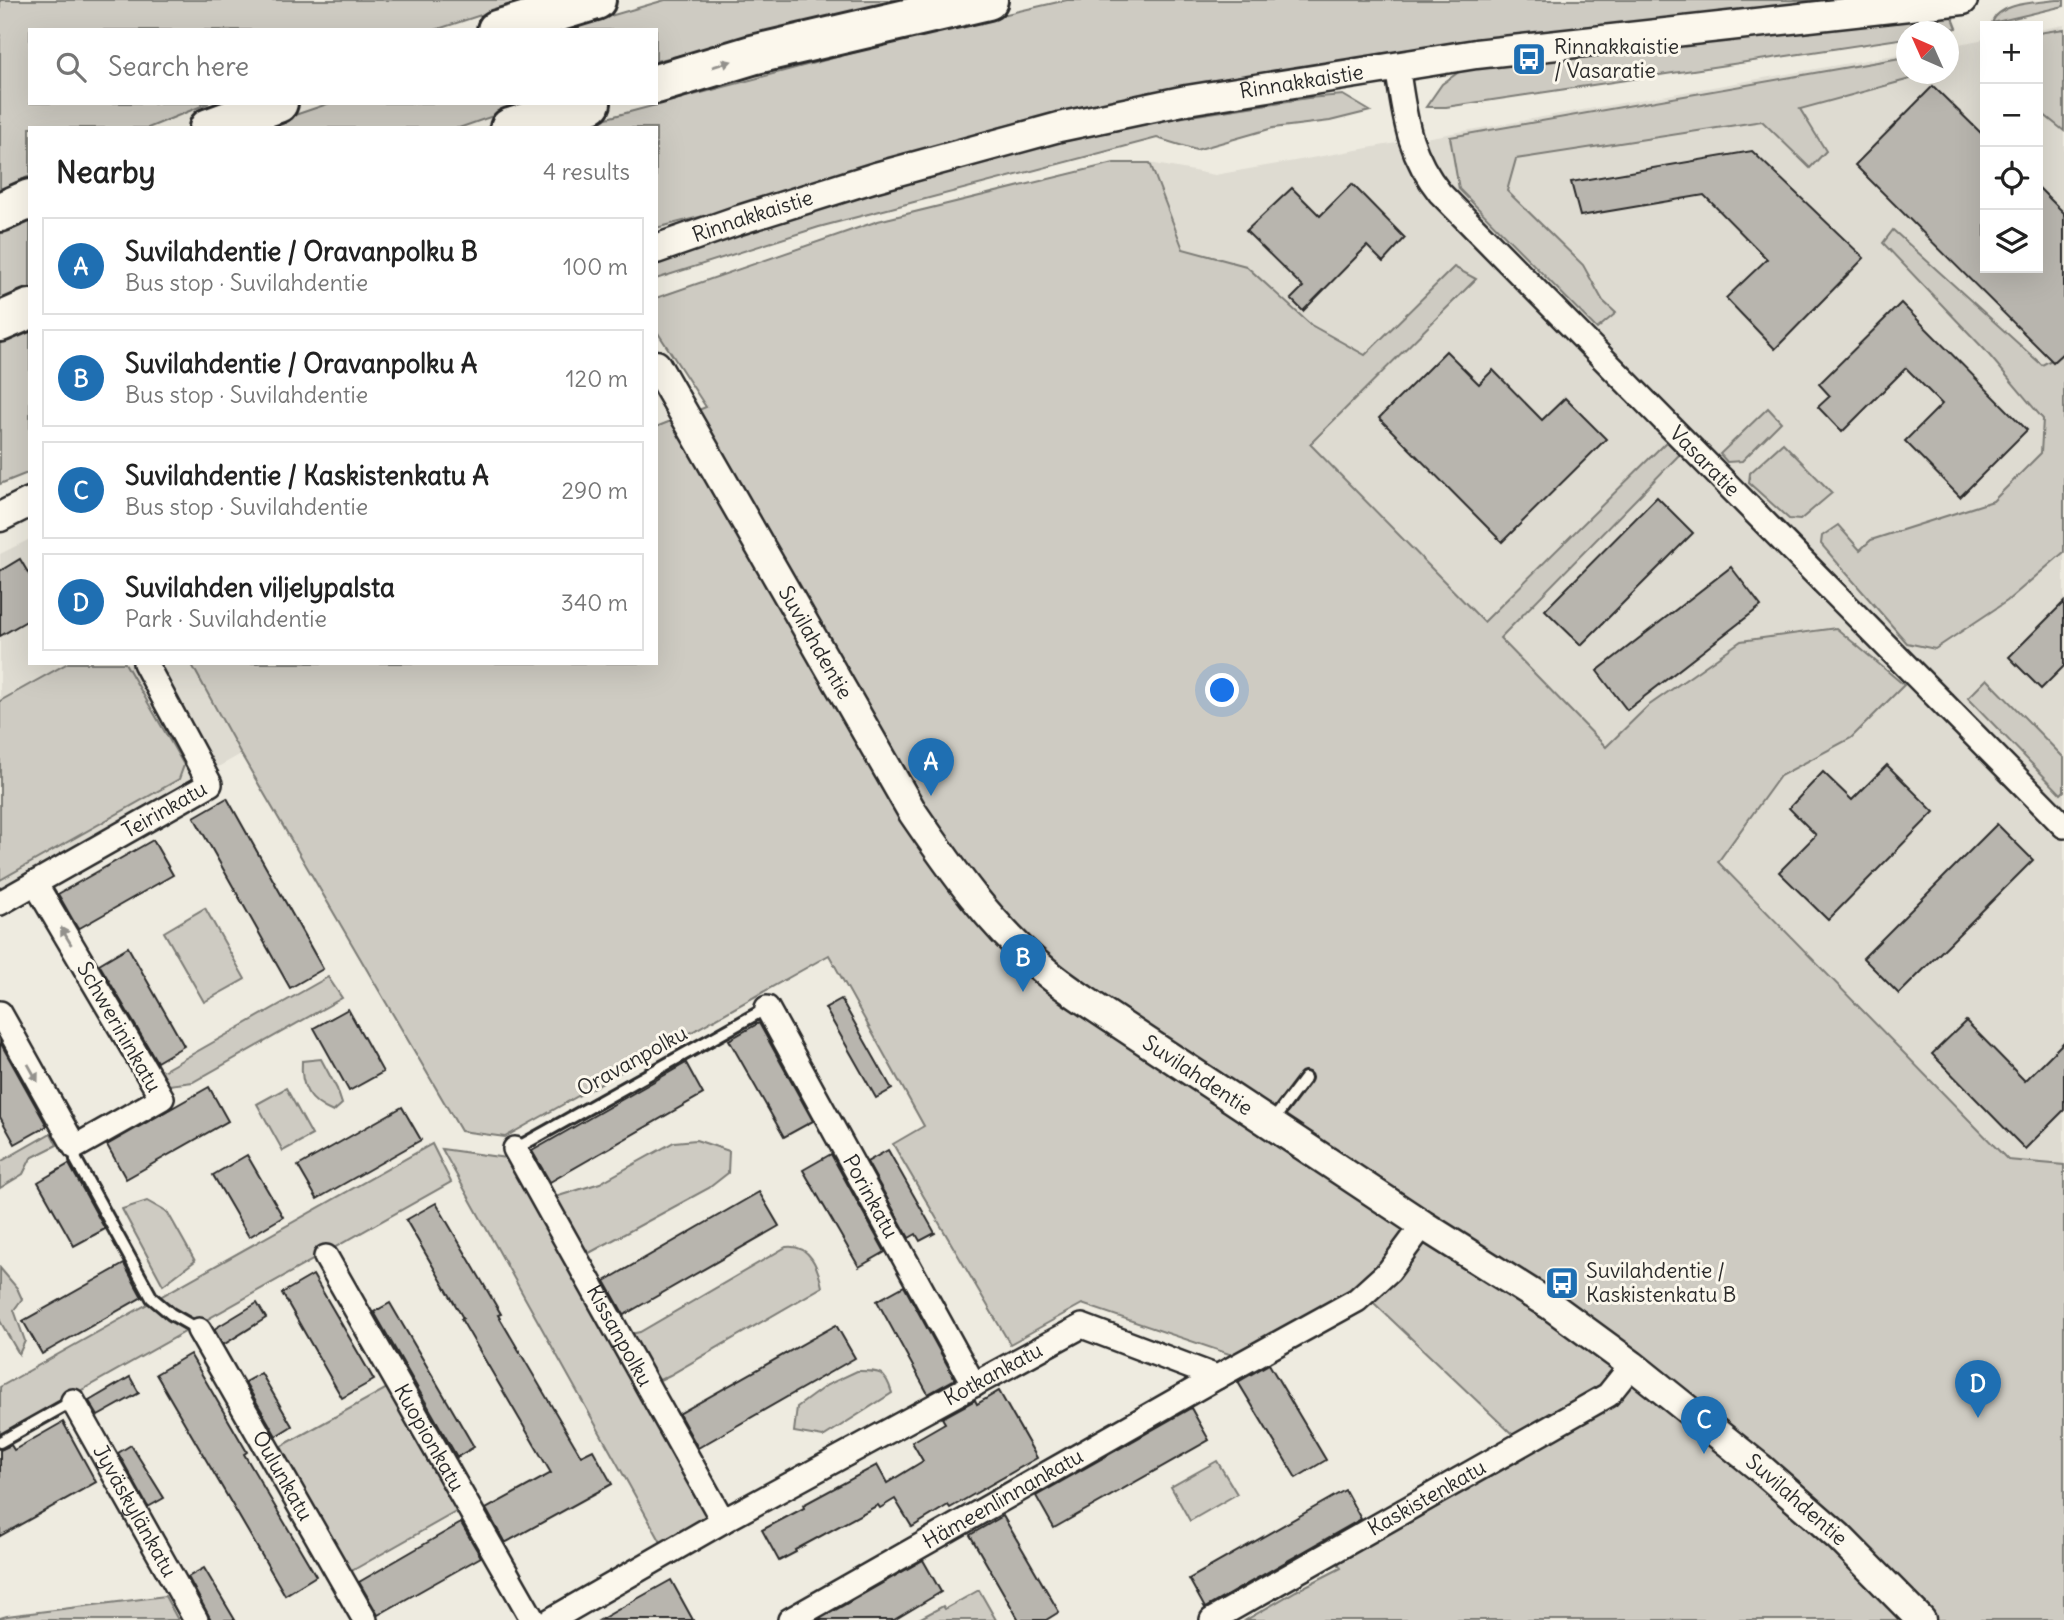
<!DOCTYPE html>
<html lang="en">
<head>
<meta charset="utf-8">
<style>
	:root { --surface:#fff; --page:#f6f6f6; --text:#222; --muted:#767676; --line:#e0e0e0; --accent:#1f6fb2 }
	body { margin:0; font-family:Delius,sans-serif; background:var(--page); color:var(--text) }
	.controls { position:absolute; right:21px; top:21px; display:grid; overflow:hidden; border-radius:0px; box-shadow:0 7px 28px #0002 }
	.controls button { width:63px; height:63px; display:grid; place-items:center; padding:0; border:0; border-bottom:2px solid var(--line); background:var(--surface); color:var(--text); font:35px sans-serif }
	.compass { position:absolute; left:1896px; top:21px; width:63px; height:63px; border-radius:50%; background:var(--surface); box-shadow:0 7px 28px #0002; rotate:315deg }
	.you { position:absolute; left:1223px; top:691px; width:24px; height:24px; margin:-18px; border:5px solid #fff; border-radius:50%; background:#1a73e8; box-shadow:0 0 0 10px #1a73e833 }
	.badge { display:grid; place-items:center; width:46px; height:46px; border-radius:50%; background:var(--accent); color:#fff; font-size:23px; font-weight:700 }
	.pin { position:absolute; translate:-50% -58px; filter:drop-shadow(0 2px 4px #0008) }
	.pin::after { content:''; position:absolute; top:37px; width:24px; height:21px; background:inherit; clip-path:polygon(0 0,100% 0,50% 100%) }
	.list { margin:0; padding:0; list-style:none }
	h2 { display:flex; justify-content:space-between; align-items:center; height:91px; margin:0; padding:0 28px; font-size:30px }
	h2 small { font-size:23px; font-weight:400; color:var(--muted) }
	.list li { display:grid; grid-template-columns:46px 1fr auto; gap:21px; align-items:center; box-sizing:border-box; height:98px; margin:0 14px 14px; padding:0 14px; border:2px solid var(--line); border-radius:0px }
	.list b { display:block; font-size:26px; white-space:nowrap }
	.list p { margin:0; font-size:23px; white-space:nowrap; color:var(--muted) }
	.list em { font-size:23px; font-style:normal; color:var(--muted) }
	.icon { flex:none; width:38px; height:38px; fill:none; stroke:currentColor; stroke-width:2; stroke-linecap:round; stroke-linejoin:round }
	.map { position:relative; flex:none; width:2064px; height:1620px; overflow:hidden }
	.search { position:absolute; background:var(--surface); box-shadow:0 7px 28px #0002; left:28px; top:28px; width:630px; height:77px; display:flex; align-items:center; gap:18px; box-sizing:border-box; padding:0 24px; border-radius:0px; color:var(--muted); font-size:26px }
	.panel { position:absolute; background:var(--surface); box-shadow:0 7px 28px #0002; left:28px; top:126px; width:630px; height:539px; border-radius:0px }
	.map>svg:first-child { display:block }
	.built { fill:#dedbd1 }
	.green { fill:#cecbc2; stroke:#7c7b76; stroke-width:2 }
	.building { fill:#b8b5ae; stroke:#2b2b2b; stroke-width:2 }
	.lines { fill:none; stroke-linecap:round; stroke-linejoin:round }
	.service-casing { stroke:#2b2b2b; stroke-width:16 }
	.minor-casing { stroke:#2b2b2b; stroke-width:28 }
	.tertiary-casing { stroke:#2b2b2b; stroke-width:33 }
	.motorway-casing { stroke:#2b2b2b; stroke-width:44 }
	.service { stroke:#fbf7ec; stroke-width:10 }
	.minor { stroke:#fbf7ec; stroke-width:23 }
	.tertiary { stroke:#fbf7ec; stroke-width:28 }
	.motorway { stroke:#fbf7ec; stroke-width:38 }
	.oneway { fill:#93918c }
	.labels { text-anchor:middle; stroke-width:6; stroke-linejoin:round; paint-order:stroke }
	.poi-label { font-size:21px; fill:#2b2b2b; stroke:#fbf7ec; text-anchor:start }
	.street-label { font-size:21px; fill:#2b2b2b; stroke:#fbf7ec }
</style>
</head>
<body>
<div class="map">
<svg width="2064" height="1620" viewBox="0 0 2064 1620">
	<rect width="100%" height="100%" fill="#eeebe0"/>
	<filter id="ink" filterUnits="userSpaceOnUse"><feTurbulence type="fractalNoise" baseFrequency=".0143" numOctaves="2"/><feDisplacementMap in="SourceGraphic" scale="14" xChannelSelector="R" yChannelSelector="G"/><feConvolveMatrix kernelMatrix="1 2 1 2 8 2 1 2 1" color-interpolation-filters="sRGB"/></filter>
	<g filter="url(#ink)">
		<g class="built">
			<path d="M2064,25V1165L2009,1160L1272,405L1183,249L1150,163L1215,175L1906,53V74H1948L1949,46L1985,39V268H2038V30Z"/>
			<path d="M30,539V663H191L241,754L0,891V554Z"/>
		</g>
		<g class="green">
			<path d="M0,0H527L435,30H30V103H209L148,128H30V176L0,190Z"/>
			<path d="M665,0H915L656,61V30H562Z"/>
			<path d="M1067,0H1847L1491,39L1226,79L1001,127L774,198L656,228V128H569L954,26Z"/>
			<path d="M2057,0H2064V6L1992,23C1999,2 2036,3 2057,0Z"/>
			<path d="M1942,13L1953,18L1957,28L1941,31L1906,32V38L1446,107H1426L1442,84L1463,69Z"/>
			<path d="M2064,29V131L2038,110V33Z"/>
			<path d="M1906,57V74H1915L1910,79L1800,109L1826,151L1810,168L1762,121L1516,159L1507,191L1583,265L1603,301L1616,313L1597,329L1459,189L1450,137Z"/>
			<path d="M1343,95L1370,111L1330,121L1273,128L1196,150L1157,138L819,227L656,279V262L755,227L978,160L1158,121L1308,98Z"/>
			<path d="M330,103H530L459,128H257Z"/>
			<path d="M1114,163H1150L1183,249L1246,266L1311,325L1365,355L1454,267L1476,279L1310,444L1484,622L1668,440L1681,453L1500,638L1606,747L1648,706L1741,641L1836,628L1904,685L1851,738L1780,776L1718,862L2008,1160L2064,1165V1620H1246L1296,1591L1341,1568L1338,1563L1530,1451L1356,1286L1235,1356L1082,1304L1010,1344L893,1144L924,1126L829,955L505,1137L461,1131L241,754L191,663H656V427L706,407L656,330V298L878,221Z"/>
			<path d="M30,213V290L0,303V226Z"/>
			<path d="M1893,230L2042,365L2064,353V552L2007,601L1935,649L1907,643L1821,544L1822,536L1838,525L1860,550L1871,540L1993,501L2041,453L2043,419L1984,349L1883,243Z"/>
			<path d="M30,327V472L0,484V340Z"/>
			<path d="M1768,408L1781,422L1742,461L1727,462L1720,454Z"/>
			<path d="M1783,443L1832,493L1800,520L1789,519L1749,483L1750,473Z"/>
			<path d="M68,663H125L184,765L179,779L0,880V701Z"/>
			<path d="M1987,679L2064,758V791L2061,794L1968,698Z"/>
			<path d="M205,908L245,979L204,1002L164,932Z"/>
			<path d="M328,977L342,998L193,1082L169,1085L161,1072Z"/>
			<path d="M321,1059L337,1089L342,1104L333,1112C309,1102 300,1087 302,1061Z"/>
			<path d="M286,1088L312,1135L283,1151L257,1104Z"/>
			<path d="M51,1133L57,1145L31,1158L23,1174L0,1188V1162Z"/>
			<path d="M696,1140L729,1151L728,1173L709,1188L569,1264L611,1338L640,1332L786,1247C810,1244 818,1267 822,1287L670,1375L641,1389L713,1514L662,1544L442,1149L506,1158L533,1204L600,1183L674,1142Z"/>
			<path d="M432,1144L451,1182L0,1436V1387Z"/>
			<path d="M147,1201L168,1213L195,1261L163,1285L122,1209Z"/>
			<path d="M0,1268L17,1288L22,1299L14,1310L25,1341L19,1354L0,1321Z"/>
			<path d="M857,1371C879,1371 885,1370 892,1393L823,1437L794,1432L797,1407L827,1385Z"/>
			<path d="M387,1388L468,1505L341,1577L269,1453Z"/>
			<path d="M1217,1461L1237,1494L1190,1521L1171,1487Z"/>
			<path d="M979,1590L996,1620H917L943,1606L945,1609Z"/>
			<path d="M165,1596L178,1620H0V1618L7,1616Z"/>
		</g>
		<g class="building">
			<path d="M1933,86L1985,137V268H2038V187L2064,213V352L2053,362L1855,165Z"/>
			<path d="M1752,151L1864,258L1775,349L1726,298L1767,259L1704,195L1580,216L1571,182Z"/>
			<path d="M1352,184L1405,238L1383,262L1367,246L1303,311L1291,299L1303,287L1246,231L1292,188L1320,216Z"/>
			<path d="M1901,303L2027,430L1960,497L1905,441L1942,404L1906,368L1842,432L1818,407L1830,396L1819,384Z"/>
			<path d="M1446,351L1479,384L1493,370L1542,420L1565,398L1606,439L1502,542L1379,418Z"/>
			<path d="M1657,497L1693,533L1581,645L1545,610Z"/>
			<path d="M20,559L30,576V619L0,636V571Z"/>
			<path d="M1731,567L1761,606L1627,710L1597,671Z"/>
			<path d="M2064,602V666L2041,689L2009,657Z"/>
			<path d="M1887,765L1934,812L1828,920L1779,872L1816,835L1789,808L1823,772L1852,800Z"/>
			<path d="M227,798L323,969L290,988L194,817Z"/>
			<path d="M1997,824L2033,860L1899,994L1863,958Z"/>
			<path d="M153,840L173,875L78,929L58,894Z"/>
			<path d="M128,947L184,1046L157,1062L99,964Z"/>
			<path d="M841,999L892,1089L876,1098L825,1008Z"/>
			<path d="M348,1009L383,1072L349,1091L314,1028Z"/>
			<path d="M1966,1021L2025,1081L2064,1042V1110L2025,1149L1932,1054Z"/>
			<path d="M759,1023L813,1121L784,1137L729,1040Z"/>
			<path d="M0,1042L47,1126L15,1144L0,1117Z"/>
			<path d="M686,1063L703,1094L550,1182L532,1151Z"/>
			<path d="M209,1087L228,1121L126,1179L107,1145Z"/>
			<path d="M402,1107L421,1140L317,1199L298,1166Z"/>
			<path d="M888,1150L935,1233L920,1241L916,1234L909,1238L867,1162Z"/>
			<path d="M831,1154L885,1252L859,1267L803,1170Z"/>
			<path d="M247,1155L283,1217L249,1237L213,1175Z"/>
			<path d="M69,1164L105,1229L74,1246L38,1182Z"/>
			<path d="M759,1192L779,1226L624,1315L605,1281Z"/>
			<path d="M436,1203L501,1314L498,1315L581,1456L593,1450L612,1484L505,1543L486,1509L551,1473L461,1319L463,1318L406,1220Z"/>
			<path d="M124,1264L142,1297L42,1354L23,1321Z"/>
			<path d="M313,1275L374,1380L342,1398L282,1293Z"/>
			<path d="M904,1286L955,1379L928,1394L877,1301Z"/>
			<path d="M257,1303L266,1318L223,1345L214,1329Z"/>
			<path d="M390,1303L474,1447L457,1457L374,1312Z"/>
			<path d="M836,1325L855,1358L698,1448L679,1414Z"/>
			<path d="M190,1354L247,1452L244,1454L316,1576L285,1595L156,1374Z"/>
			<path d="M1269,1364L1326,1460L1296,1478L1238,1382Z"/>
			<path d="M261,1373L292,1426L276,1436L245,1382Z"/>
			<path d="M130,1377L139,1393L98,1416L89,1401Z"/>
			<path d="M999,1391L1037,1458L950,1508L948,1505L912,1527L895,1499L880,1508L878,1505L795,1550L796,1552L779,1561L762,1530L804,1508L803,1505L877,1465L887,1483L923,1461L912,1442L945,1423L942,1418L975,1400L977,1404Z"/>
			<path d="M1191,1408L1209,1440L1054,1528L1036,1496Z"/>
			<path d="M63,1422L96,1482L0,1536V1450L11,1445L14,1450Z"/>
			<path d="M131,1445L164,1498L148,1507L118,1453Z"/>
			<path d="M1345,1490L1361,1519L1205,1608L1189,1579Z"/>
			<path d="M1003,1516L1059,1612L1046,1620H1019L970,1535Z"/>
			<path d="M461,1523L481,1557L378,1615L359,1582Z"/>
			<path d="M923,1560L941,1592L894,1620H818Z"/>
			<path d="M204,1568L235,1620H211L209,1616L188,1577Z"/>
			<path d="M671,1580L693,1620H600L628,1604Z"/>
		</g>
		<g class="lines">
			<g class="service-casing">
				<g id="service">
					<path d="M1271,1123L1305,1078"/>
					<path d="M75,1147L76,1160L152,1298L171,1314L199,1330"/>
					<path d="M515,1149L767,1008"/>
					<path d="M0,1442L73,1401"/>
				</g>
			</g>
			<g class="minor-casing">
				<g id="minor">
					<path id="s1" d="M1397,66C1405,116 1407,152 1440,193L2064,826"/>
					<path id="s2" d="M0,903L210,784L145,663"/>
					<path id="s3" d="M767,1008L974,1385"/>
					<path d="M0,1013L75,1147L162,1098L35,883"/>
					<path id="s4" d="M515,1149L723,1521"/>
					<path id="s5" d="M326,1257L533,1620"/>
					<path id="s6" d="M199,1330L365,1620"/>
					<path id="s7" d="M73,1401L196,1620"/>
					<path id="s8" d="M551,1620L723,1521L1082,1326L1217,1377L1357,1300L1389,1271L1423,1225"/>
					<path id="s9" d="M790,1620L1217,1377"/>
					<path id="s10" d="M1212,1620L1608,1395L1632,1365"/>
				</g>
			</g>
			<g class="tertiary-casing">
				<g id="tertiary">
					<path id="s11" d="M656,249L739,220L876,177L1059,127L1187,100L1476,54L1963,0"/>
					<path id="s12" d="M656,365L913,813C952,870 991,926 1045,971C1060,984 1077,995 1093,1006L1423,1225L1550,1305L1632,1365L1759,1467L1839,1537L1921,1620"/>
					<path d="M0,517L30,502"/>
				</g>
			</g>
			<g class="motorway-casing">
				<g id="motorway">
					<path d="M497,30L596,0"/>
					<path d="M656,84L752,55L988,0"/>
					<path d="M209,128L278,103"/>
					<path d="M510,128L591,103"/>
					<path d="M0,212L30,199"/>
					<path d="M0,322L30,309"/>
				</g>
			</g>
			<use href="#service" class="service"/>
			<use href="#minor" class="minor"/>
			<use href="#tertiary" class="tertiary"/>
			<use href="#motorway" class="motorway"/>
		</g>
		<defs><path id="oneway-solid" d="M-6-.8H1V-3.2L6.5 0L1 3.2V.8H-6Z" transform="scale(1.75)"/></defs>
		<g class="oneway">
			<use href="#oneway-solid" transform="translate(722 64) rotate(-17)"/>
			<use href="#oneway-solid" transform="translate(66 936) rotate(-121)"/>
			<use href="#oneway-solid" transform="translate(33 1073) rotate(61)"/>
		</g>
	</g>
	<defs>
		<g id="bus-square" transform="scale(1.75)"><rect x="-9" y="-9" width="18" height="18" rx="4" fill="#1f6fb2" stroke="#fbf7ec"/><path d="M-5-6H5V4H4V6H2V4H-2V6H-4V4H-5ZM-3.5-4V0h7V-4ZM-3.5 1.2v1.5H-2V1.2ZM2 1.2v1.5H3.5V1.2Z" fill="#fff"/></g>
	</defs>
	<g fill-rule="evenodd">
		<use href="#bus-square" x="1529" y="59"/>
		<use href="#bus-square" x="1562" y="1283"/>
	</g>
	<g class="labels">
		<g class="poi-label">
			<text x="1554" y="54">Rinnakkaistie<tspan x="1554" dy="24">/ Vasaratie</tspan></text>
			<text x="1586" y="1278">Suvilahdentie /<tspan x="1586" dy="24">Kaskistenkatu B</tspan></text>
		</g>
		<g class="street-label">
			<text dy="7" stroke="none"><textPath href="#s11" startOffset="668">Rinnakkaistie</textPath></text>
			<text dy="7" stroke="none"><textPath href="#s11" startOffset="102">Rinnakkaistie</textPath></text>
			<text dy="7" stroke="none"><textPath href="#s1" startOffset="513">Vasaratie</textPath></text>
			<text dy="7" stroke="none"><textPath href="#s12" startOffset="320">Suvilahdentie</textPath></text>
			<text dy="7" stroke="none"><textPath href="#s2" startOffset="189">Teirinkatu</textPath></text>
			<text transform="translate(119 1027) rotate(60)" y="7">Schwerininkatu</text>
			<text transform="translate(632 1061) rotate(-29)" y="7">Oravanpolku</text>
			<text dy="7" stroke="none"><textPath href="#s12" startOffset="908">Suvilahdentie</textPath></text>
			<text dy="7" stroke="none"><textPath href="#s3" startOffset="215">Porinkatu</textPath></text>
			<text dy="7" stroke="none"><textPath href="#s4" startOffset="214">Kissanpolku</textPath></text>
			<text dy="7" stroke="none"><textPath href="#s8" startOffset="506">Kotkankatu</textPath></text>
			<text dy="7" stroke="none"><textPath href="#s5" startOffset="208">Kuopionkatu</textPath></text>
			<text dy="7" stroke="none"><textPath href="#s6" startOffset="168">Oulunkatu</textPath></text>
			<text dy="7" stroke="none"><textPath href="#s9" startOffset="245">Hämeenlinnankatu</textPath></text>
			<text dy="7" stroke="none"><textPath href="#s10" startOffset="247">Kaskistenkatu</textPath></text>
			<text dy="7" stroke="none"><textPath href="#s12" startOffset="1643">Suvilahdentie</textPath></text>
			<text dy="7" stroke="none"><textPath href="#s7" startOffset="126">Jyväskylänkatu</textPath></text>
		</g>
	</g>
</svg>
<div class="controls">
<button>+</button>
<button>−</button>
<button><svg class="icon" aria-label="locate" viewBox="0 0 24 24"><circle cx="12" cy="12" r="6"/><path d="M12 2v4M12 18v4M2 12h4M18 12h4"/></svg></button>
<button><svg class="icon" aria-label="layers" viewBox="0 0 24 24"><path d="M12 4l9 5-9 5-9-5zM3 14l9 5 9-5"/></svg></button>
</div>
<svg class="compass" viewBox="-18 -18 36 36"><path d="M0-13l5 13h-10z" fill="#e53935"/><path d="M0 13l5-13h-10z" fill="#767676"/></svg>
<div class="you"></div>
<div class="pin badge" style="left:931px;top:796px">A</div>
<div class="pin badge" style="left:1023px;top:992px">B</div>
<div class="pin badge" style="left:1704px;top:1454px">C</div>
<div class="pin badge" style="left:1978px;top:1418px">D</div>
<div class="search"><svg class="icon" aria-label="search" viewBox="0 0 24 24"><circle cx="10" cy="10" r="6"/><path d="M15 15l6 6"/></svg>Search here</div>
<section class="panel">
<h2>Nearby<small>4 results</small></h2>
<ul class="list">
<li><span class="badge">A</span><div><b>Suvilahdentie / Oravanpolku B</b><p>Bus stop · Suvilahdentie</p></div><em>100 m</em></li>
<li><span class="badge">B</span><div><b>Suvilahdentie / Oravanpolku A</b><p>Bus stop · Suvilahdentie</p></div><em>120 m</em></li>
<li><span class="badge">C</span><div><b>Suvilahdentie / Kaskistenkatu A</b><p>Bus stop · Suvilahdentie</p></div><em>290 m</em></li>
<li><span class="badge">D</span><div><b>Suvilahden viljelypalsta</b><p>Park · Suvilahdentie</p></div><em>340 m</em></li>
</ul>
</section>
</div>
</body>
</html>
